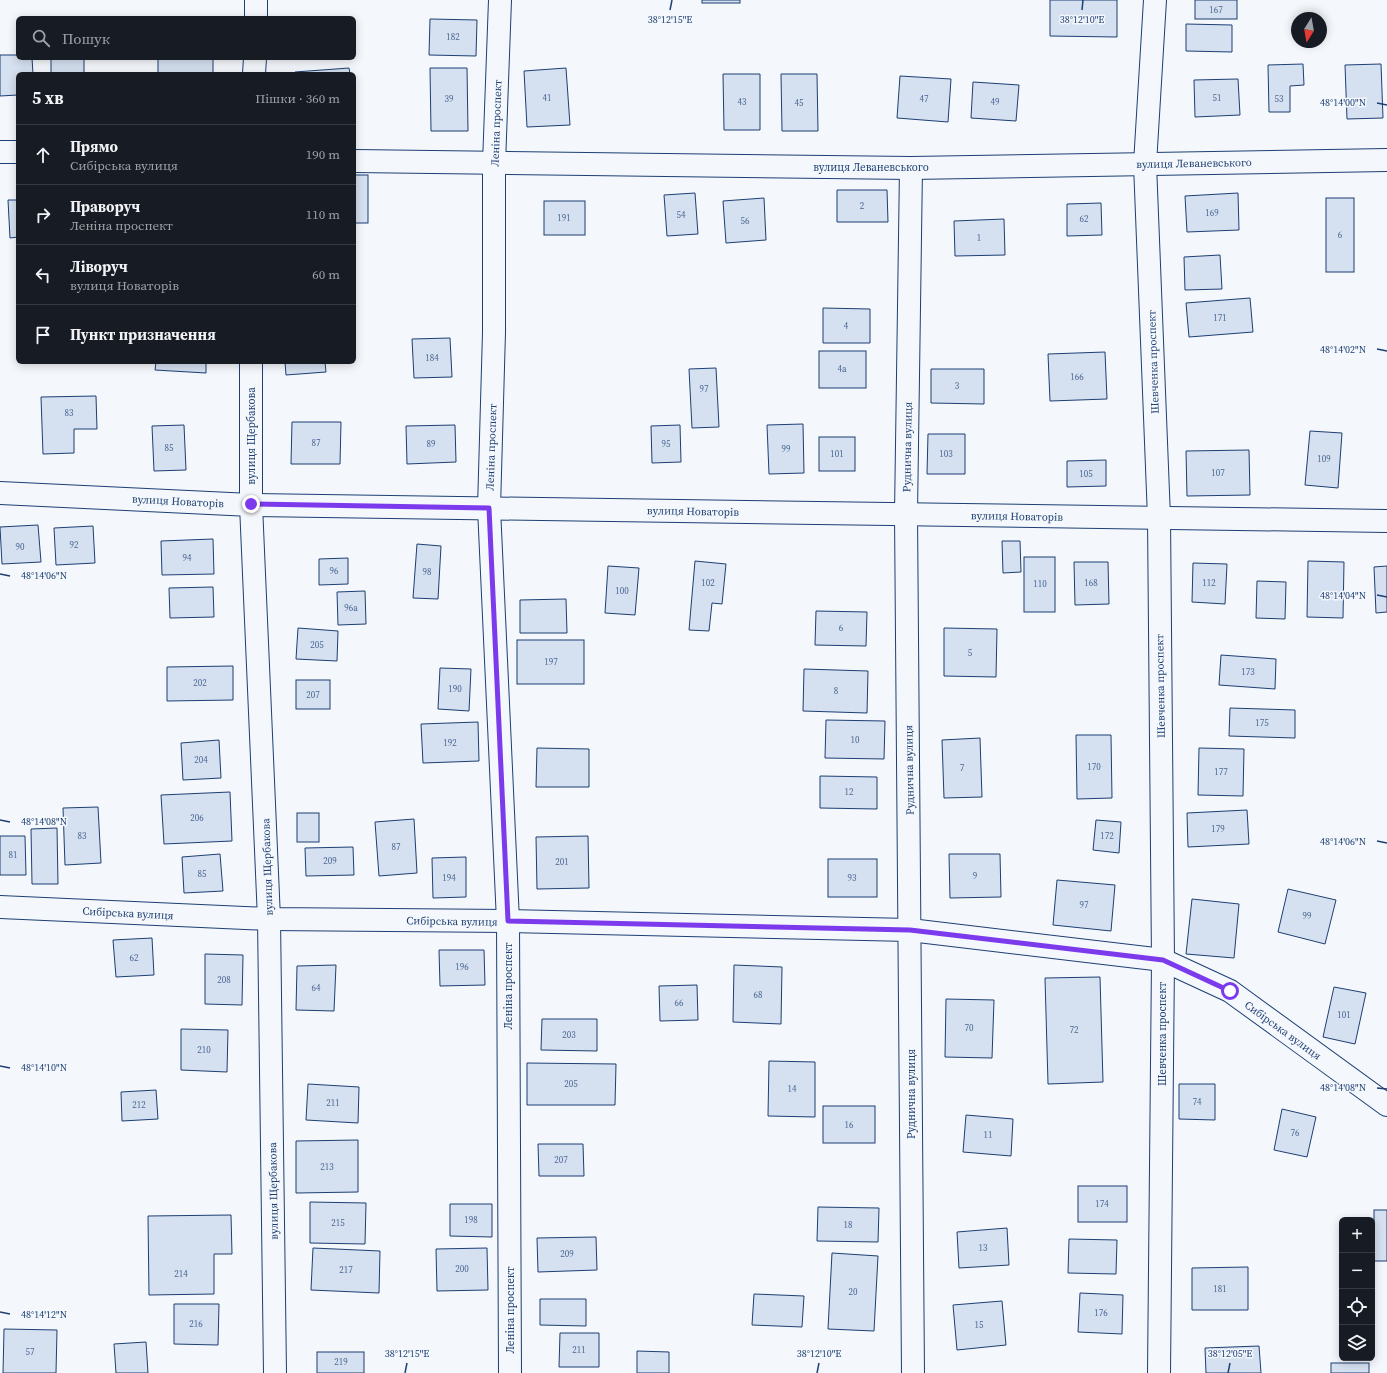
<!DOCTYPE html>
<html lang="uk">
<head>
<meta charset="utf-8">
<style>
	:root { --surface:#171b24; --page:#20242c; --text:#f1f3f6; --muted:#9ea1a6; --line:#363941 }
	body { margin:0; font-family:"Source Serif 4",serif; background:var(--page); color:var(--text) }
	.controls { position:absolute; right:12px; bottom:12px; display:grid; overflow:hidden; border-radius:6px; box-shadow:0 2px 10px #0003 }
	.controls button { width:36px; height:36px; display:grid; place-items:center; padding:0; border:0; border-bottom:1px solid var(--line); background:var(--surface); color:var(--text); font:20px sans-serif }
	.compass { position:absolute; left:1291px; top:12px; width:36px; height:36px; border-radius:50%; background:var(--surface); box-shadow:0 2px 10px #0003; rotate:191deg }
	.stop { position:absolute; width:12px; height:12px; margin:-9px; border:3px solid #7c3aed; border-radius:50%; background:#fff }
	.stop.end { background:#7c3aed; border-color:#fff; box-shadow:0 1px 4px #0008 }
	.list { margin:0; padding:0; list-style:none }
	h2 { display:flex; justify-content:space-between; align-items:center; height:52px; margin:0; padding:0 16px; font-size:17px }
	h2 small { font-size:13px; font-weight:400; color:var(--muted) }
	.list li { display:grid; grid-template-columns:26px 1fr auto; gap:12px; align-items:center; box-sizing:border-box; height:60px; padding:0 16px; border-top:1px solid var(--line) }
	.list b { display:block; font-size:15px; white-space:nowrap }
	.list p { margin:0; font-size:13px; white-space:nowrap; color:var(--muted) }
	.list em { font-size:13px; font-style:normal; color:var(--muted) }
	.icon { flex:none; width:22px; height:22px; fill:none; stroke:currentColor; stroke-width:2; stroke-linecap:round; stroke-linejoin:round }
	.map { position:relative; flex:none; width:1387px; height:1373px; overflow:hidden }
	.search { position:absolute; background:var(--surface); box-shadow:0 2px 10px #0003; left:16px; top:16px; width:340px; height:44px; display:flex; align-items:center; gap:10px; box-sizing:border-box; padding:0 14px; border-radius:6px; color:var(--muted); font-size:15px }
	.panel { position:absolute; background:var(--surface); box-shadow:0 2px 10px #0003; left:16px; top:72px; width:340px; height:292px; border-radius:6px }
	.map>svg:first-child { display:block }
	.building { fill:#d5e0f0; stroke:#1d3f73 }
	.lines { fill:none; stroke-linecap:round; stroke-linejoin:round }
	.street-casing { stroke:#1d3f73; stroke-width:24 }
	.street { stroke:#f4f7fb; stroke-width:22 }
	.route { stroke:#7c3aed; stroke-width:5 }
	.ticks { fill:none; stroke:#1d3f73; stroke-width:1.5 }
	.labels { text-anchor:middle; stroke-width:3; stroke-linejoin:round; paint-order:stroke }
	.number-label { font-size:9px; fill:#4b6792 }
	.street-label { font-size:11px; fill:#1d3f73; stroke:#f4f7fb }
	.ticks-label { font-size:10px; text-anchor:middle; fill:#1d3f73; stroke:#f4f7fb; stroke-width:3; stroke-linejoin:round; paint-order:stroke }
</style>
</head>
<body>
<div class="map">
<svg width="1387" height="1373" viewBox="0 0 1387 1373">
	<rect width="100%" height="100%" fill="#f4f7fb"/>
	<g class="building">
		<rect x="702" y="0" width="38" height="3"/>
		<path d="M1050,0H1117V37L1050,36Z"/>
		<rect x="1195" y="0" width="42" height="19"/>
		<path d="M430,19L477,20L476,56L429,55Z"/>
		<path d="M1186,24L1232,25V52L1186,51Z"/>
		<path d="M0,55H18V58H32L33,74H18V95L0,96Z"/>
		<rect x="51" y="58" width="33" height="16"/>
		<rect x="158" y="58" width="55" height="16"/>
		<path d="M1303,64L1304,85L1290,86V112H1269L1268,65Z"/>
		<path d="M1381,64L1383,118L1347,119L1345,65Z"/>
		<path d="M349,68L350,74H296L295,72Z"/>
		<path d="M430,68H467L468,131H431Z"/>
		<path d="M566,68L570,125L527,127L524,71Z"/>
		<path d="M723,74H760V130H724Z"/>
		<path d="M781,74H817L818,131H782Z"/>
		<path d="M900,76L951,79L948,122L897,118Z"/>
		<path d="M1238,79L1240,115L1195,117L1194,80Z"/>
		<path d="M973,82L1019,85L1016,121L971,118Z"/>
		<rect x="354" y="175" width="14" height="48"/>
		<path d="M837,190H887L888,222H837Z"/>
		<path d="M695,193L698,234L667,236L664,195Z"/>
		<path d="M1238,193L1239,230L1187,232L1185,196Z"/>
		<path d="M764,198L766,240L726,243L723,201Z"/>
		<rect x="1326" y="198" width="28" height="74"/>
		<path d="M8,200H18V237L10,238Z"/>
		<rect x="544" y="201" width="41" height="34"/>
		<path d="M1101,203L1102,235L1067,236V204Z"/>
		<path d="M1004,219L1005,255L955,256L954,221Z"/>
		<path d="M1220,255L1222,289L1185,290L1184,257Z"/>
		<path d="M1250,298L1253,332L1189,337L1186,303Z"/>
		<path d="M823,308L870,309V343H823Z"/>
		<path d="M450,338L452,377L414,378L412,339Z"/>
		<rect x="819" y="351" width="47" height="37"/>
		<path d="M1105,352L1107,399L1050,401L1048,354Z"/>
		<path d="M156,362H206V373L155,370Z"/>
		<path d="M285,362H325L326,372L286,375Z"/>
		<path d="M716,368L719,427L692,428L689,369Z"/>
		<path d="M931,369H984V404L931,403Z"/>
		<path d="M96,396L97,429H74V453L43,454L41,397Z"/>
		<path d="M292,422H341L340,464H291Z"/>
		<path d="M803,424L804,473L769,474L767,425Z"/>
		<path d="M184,425L186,470L154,471L152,426Z"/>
		<path d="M455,425L456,462L407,464L406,426Z"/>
		<path d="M680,425L681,462L652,463L651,426Z"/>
		<path d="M1310,431L1342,433L1338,488L1305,485Z"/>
		<path d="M928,434H965V474H927Z"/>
		<rect x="819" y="437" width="36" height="34"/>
		<path d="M1249,450L1250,495L1187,496L1186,451Z"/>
		<path d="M1106,460V486L1067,487V461Z"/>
		<path d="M38,525L41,562L2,564L0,527Z"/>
		<path d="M93,526L95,563L56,565L54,528Z"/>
		<path d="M213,539L214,574L162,575L161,541Z"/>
		<path d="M1002,541H1020L1021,572L1003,573Z"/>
		<path d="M417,544L441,546L438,599L413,598Z"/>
		<rect x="1024" y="557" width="31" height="55"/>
		<path d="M348,558V584L319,585V559Z"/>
		<path d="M695,561L726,564L722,604L712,603L709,631L689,630Z"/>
		<path d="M1308,561L1344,562L1343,618L1307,617Z"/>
		<path d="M1074,562H1108L1109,604L1075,605Z"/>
		<path d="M1193,563L1227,564L1225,604L1192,602Z"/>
		<path d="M608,566L639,568L635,615L605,613Z"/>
		<path d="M1387,566V612L1376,613L1374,567Z"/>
		<path d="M1257,581L1286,582L1285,619L1256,618Z"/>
		<path d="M213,587L214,617L170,618L169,588Z"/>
		<path d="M365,591L366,624L338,625L337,592Z"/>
		<path d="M566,599L567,633H520V600Z"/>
		<path d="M816,611L867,612L866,646L815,645Z"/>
		<path d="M298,628L338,631L337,661L296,659Z"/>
		<path d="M944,628L997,629L996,677L944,676Z"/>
		<rect x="517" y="640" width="67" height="44"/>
		<path d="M1221,655L1276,659L1275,689L1219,685Z"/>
		<path d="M233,666V700L167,701V667Z"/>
		<path d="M440,668L471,669L469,711L438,709Z"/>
		<path d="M804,669L868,671L867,713L803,711Z"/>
		<rect x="296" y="680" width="34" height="29"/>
		<path d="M1230,708L1295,710V738L1229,736Z"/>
		<path d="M826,720L885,721L884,759L825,758Z"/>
		<path d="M478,722L479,761L423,763L421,724Z"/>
		<path d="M1076,735H1111L1112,798L1077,799Z"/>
		<path d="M980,738L982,797L944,798L942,740Z"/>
		<path d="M219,740L221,778L183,780L181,743Z"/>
		<path d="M537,748L589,749V787H536Z"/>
		<path d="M1199,748L1244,749L1243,796L1198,795Z"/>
		<path d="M820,776L877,777V809L820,808Z"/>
		<path d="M230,792L232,841L164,844L161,795Z"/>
		<path d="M98,807L101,863L65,865L63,808Z"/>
		<path d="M1247,810L1249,844L1188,847L1187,813Z"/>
		<rect x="297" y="813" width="22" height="29"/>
		<path d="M414,819L417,873L379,876L375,822Z"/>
		<path d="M1096,820L1121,822L1119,853L1093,850Z"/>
		<path d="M57,828L58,884H32L31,829Z"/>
		<path d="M0,836H25L26,875H0Z"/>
		<path d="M588,836L589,888L537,889L536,837Z"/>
		<path d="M353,847L354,875L306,876L305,848Z"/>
		<path d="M220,854L223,891L184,893L182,857Z"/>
		<path d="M949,854H1000L1001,897L950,898Z"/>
		<path d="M466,857V897L433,898L432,858Z"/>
		<rect x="828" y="859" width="49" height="38"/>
		<path d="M1057,880L1115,885L1111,931L1053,925Z"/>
		<path d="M1288,889L1336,900L1325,944L1278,932Z"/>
		<path d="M1192,899L1239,904L1234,958L1186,954Z"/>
		<path d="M152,938L154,975L116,977L113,940Z"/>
		<path d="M439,950H484L485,985L440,986Z"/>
		<path d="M205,954L243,955L242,1005L205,1004Z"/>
		<path d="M336,965L334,1011L296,1010L297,966Z"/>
		<path d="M734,965L782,967L781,1024L733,1022Z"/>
		<path d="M1100,977L1103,1082L1048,1084L1045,978Z"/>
		<path d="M697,985L698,1020L660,1021L659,986Z"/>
		<path d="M1334,987L1366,993L1355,1044L1323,1037Z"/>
		<path d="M946,999L994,1000L992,1058L945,1057Z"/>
		<path d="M542,1019H597V1051L541,1050Z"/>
		<path d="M181,1029L228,1030L227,1072L181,1070Z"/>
		<path d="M769,1061L815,1062V1117L768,1116Z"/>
		<path d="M527,1063L616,1064L615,1105H527Z"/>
		<path d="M308,1084L359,1087L358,1123L306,1120Z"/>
		<path d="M1179,1084H1215V1120L1179,1119Z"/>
		<path d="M156,1090L158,1119L122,1121L121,1092Z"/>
		<rect x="823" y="1106" width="52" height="37"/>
		<path d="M1282,1109L1316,1117L1307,1157L1274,1150Z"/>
		<path d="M966,1115L1013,1119L1011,1156L963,1152Z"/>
		<path d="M358,1140V1192L296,1193V1141Z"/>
		<path d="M538,1144H583L584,1176H539Z"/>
		<rect x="1078" y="1186" width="49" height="36"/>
		<path d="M310,1202L366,1203L365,1244L310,1243Z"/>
		<path d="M450,1204H492V1237L450,1236Z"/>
		<path d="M818,1207L879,1208L878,1242L817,1241Z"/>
		<rect x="1374" y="1210" width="13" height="51"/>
		<path d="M231,1215L232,1254H214V1294L149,1295L148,1216Z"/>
		<path d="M1007,1228L1009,1265L959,1268L957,1232Z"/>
		<path d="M596,1237L597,1270L538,1272L537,1238Z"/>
		<path d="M1069,1239L1117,1240L1116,1274L1068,1273Z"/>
		<path d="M313,1248L380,1251L379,1293L311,1290Z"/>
		<path d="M487,1248L488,1290L437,1291L436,1249Z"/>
		<path d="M832,1253L878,1256L874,1331L828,1329Z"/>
		<path d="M1248,1267V1310H1192V1268Z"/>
		<path d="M1080,1293L1123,1295L1122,1334L1078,1332Z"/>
		<path d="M754,1294L804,1296L802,1327L752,1325Z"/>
		<path d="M540,1299H586V1326L540,1325Z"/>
		<path d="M1002,1301L1006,1345L957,1350L953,1305Z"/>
		<path d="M174,1304H219L218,1345L174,1344Z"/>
		<path d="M4,1329L57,1330L56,1373H3Z"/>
		<path d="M560,1333H599V1367H559Z"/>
		<path d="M146,1342L148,1373H116L114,1344Z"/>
		<path d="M1259,1346L1261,1373H1206L1205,1348Z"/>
		<path d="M637,1351L669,1352V1373H637Z"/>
		<rect x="317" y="1352" width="47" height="21"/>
		<rect x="1331" y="1363" width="38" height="10"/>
	</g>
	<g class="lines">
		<g class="street-casing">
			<g id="street">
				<path d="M500,0L494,164V332L489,508L508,921L510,1373"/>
				<path d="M1155,0L1145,164L1159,518L1163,960L1159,1373"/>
				<path d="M256,18V0"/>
				<path d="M254,74L255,58"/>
				<path d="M0,152H18"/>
				<path d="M354,161L911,168L1387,160"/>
				<path d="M911,168L906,514L913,1373"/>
				<path d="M251,362V505L269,919L275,1373"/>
				<path d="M0,493L251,505L1387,521"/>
				<path d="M0,907L269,919L508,921L910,930L1163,960L1230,991L1387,1105"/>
			</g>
		</g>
		<use href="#street" class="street"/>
	</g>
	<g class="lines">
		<path class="route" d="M251,504L489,508L508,921L910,930L1163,960L1230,991"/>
	</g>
	<path class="ticks" d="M670,10L672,0M1082,10L1083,0M1377,103L1387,105M1377,349L1387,351M0,574L10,576M1377,595L1387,597M0,820L10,822M1377,841L1387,843M0,1066L10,1068M1377,1088L1387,1089M0,1312L10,1314M405,1373L407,1363M817,1373L819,1363M1228,1373L1230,1363"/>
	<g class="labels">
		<g class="number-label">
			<text x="1216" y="13">167</text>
			<text x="453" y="40">182</text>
			<text x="547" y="101">41</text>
			<text x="1217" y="101">51</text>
			<text x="449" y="102">39</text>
			<text x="924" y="102">47</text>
			<text x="1279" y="102">53</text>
			<text x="742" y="105">43</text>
			<text x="995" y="105">49</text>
			<text x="799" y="106">45</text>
			<text x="862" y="209">2</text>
			<text x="1212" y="216">169</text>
			<text x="681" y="218">54</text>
			<text x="564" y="221">191</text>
			<text x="1084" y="222">62</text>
			<text x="745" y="224">56</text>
			<text x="1340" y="238">6</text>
			<text x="979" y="241">1</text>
			<text x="1220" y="321">171</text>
			<text x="846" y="329">4</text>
			<text x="432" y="361">184</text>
			<text x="842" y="372">4а</text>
			<text x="1077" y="380">166</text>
			<text x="957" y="389">3</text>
			<text x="704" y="392">97</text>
			<text x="69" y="416">83</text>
			<text x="316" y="446">87</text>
			<text x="431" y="447">89</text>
			<text x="666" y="447">95</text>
			<text x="169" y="451">85</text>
			<text x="786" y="452">99</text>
			<text x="837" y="457">101</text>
			<text x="946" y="457">103</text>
			<text x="1324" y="462">109</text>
			<text x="1218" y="476">107</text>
			<text x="1086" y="477">105</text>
			<text x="74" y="548">92</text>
			<text x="20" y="550">90</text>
			<text x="187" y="561">94</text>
			<text x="334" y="574">96</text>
			<text x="427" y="575">98</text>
			<text x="708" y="586">102</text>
			<text x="1091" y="586">168</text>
			<text x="1209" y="586">112</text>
			<text x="1040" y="587">110</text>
			<text x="622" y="594">100</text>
			<text x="351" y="611">96а</text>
			<text x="841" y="631">6</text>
			<text x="317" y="648">205</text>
			<text x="970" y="656">5</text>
			<text x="551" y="665">197</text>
			<text x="1248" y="675">173</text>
			<text x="200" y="686">202</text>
			<text x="455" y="692">190</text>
			<text x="836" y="694">8</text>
			<text x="313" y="698">207</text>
			<text x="1262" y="726">175</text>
			<text x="855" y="743">10</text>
			<text x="450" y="746">192</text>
			<text x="201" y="763">204</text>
			<text x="1094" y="770">170</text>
			<text x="962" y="771">7</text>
			<text x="1221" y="775">177</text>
			<text x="849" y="795">12</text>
			<text x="197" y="821">206</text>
			<text x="1218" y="832">179</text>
			<text x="82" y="839">83</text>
			<text x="1107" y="839">172</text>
			<text x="396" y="850">87</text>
			<text x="13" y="858">81</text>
			<text x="330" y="864">209</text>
			<text x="562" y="865">201</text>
			<text x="202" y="877">85</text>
			<text x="975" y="879">9</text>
			<text x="449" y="881">194</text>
			<text x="852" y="881">93</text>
			<text x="1084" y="908">97</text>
			<text x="1307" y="919">99</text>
			<text x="134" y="961">62</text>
			<text x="462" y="970">196</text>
			<text x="224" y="983">208</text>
			<text x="316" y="991">64</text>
			<text x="758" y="998">68</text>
			<text x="679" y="1006">66</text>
			<text x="1344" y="1018">101</text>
			<text x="969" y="1031">70</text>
			<text x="1074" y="1033">72</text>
			<text x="569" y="1038">203</text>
			<text x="204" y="1053">210</text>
			<text x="571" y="1087">205</text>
			<text x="792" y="1092">14</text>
			<text x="1197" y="1105">74</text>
			<text x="333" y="1106">211</text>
			<text x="139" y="1108">212</text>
			<text x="849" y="1128">16</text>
			<text x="1295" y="1136">76</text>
			<text x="988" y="1138">11</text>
			<text x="561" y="1163">207</text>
			<text x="327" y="1170">213</text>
			<text x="1102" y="1207">174</text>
			<text x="471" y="1223">198</text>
			<text x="338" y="1226">215</text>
			<text x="848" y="1228">18</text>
			<text x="983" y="1251">13</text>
			<text x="567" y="1257">209</text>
			<text x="462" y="1272">200</text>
			<text x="346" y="1273">217</text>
			<text x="181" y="1277">214</text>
			<text x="1220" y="1292">181</text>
			<text x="853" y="1295">20</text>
			<text x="1101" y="1316">176</text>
			<text x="196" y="1327">216</text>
			<text x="979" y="1328">15</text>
			<text x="579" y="1353">211</text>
			<text x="30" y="1355">57</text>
			<text x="341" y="1365">219</text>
		</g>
		<g class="street-label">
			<text transform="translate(496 123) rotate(-88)" y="4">Леніна проспект</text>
			<text transform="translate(1194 163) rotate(-1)" y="4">вулиця Леваневського</text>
			<text x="871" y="171">вулиця Леваневського</text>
			<text transform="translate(1153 362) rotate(-92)" y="4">Шевченка проспект</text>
			<text transform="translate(251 436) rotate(-90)" y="4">вулиця Щербакова</text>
			<text transform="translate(491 447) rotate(-88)" y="4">Леніна проспект</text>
			<text transform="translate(907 447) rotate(-89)" y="4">Руднична вулиця</text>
			<text transform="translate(178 501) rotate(3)" y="4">вулиця Новаторів</text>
			<text transform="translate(693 511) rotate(1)" y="4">вулиця Новаторів</text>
			<text transform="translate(1017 516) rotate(1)" y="4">вулиця Новаторів</text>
			<text transform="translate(1160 686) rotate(-91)" y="4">Шевченка проспект</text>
			<text transform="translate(909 770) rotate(-91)" y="4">Руднична вулиця</text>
			<text transform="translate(267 867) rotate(-92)" y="4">вулиця Щербакова</text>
			<text transform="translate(128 913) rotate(3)" y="4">Сибірська вулиця</text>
			<text transform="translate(452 921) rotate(1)" y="4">Сибірська вулиця</text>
			<text transform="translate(508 986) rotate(-90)" y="4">Леніна проспект</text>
			<text transform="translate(1283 1030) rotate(36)" y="4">Сибірська вулиця</text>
			<text transform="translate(1162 1034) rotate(-90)" y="4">Шевченка проспект</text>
			<text transform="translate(911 1094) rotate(-90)" y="4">Руднична вулиця</text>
			<text transform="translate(273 1191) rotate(-91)" y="4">вулиця Щербакова</text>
			<text transform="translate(510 1310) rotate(-90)" y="4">Леніна проспект</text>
		</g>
	</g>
	<g class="ticks-label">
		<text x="670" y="23">38°12'15"E</text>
		<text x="1082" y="23">38°12'10"E</text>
		<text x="1343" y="106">48°14'00"N</text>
		<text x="1343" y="353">48°14'02"N</text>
		<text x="44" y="579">48°14'06"N</text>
		<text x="1343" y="599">48°14'04"N</text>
		<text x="44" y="825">48°14'08"N</text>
		<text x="1343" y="845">48°14'06"N</text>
		<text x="44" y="1071">48°14'10"N</text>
		<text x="1343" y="1091">48°14'08"N</text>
		<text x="44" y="1318">48°14'12"N</text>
		<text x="407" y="1357">38°12'15"E</text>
		<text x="819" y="1357">38°12'10"E</text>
		<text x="1230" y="1357">38°12'05"E</text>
	</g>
</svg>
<div class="controls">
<button>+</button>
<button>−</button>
<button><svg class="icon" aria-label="locate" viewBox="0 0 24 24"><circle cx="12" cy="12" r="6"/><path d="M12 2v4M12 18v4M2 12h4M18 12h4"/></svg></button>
<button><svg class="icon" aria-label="layers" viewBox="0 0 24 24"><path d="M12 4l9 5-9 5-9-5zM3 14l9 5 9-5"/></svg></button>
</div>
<svg class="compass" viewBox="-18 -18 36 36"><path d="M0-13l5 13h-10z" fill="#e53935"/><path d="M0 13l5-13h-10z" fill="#9ea1a6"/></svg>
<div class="stop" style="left:1230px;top:991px"></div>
<div class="stop end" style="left:251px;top:504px"></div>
<div class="search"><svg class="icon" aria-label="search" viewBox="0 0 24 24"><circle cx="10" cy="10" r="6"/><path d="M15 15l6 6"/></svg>Пошук</div>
<section class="panel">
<h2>5 хв<small>Пішки · 360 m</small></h2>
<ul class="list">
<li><svg class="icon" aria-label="ahead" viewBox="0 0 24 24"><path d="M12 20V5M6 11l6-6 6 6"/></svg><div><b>Прямо</b><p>Сибірська вулиця</p></div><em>190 m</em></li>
<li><svg class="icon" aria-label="right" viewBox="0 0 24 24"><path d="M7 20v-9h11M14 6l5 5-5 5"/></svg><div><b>Праворуч</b><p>Леніна проспект</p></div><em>110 m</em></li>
<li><svg class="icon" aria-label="left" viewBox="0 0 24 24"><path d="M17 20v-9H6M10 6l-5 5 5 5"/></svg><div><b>Ліворуч</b><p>вулиця Новаторів</p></div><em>60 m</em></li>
<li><svg class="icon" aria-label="arrive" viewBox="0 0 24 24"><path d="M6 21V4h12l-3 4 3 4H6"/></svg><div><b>Пункт призначення</b></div></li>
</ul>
</section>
</div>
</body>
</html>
